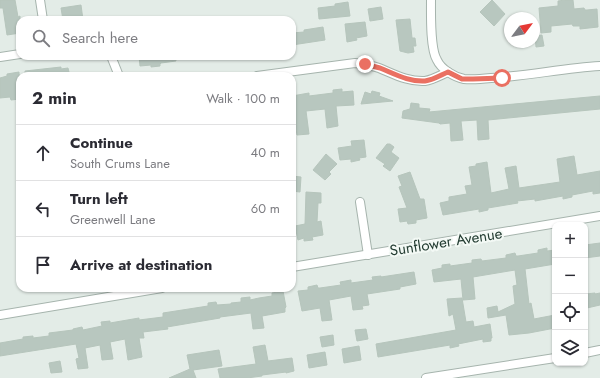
<!DOCTYPE html>
<html lang="en">
<head>
<meta charset="utf-8">
<style>
	:root { --surface:#fff; --page:#f7f7f7; --text:#2b2b33; --muted:#7c7c81; --line:#e1e1e2 }
	body { margin:0; font-family:Jost,sans-serif; background:var(--page); color:var(--text) }
	.controls { position:absolute; right:12px; bottom:12px; display:grid; overflow:hidden; border-radius:8px; box-shadow:0 1px 3px #0004 }
	.controls button { width:36px; height:36px; display:grid; place-items:center; padding:0; border:0; border-bottom:1px solid var(--line); background:var(--surface); color:var(--text); font:20px sans-serif }
	.compass { position:absolute; left:504px; top:12px; width:36px; height:36px; border-radius:50%; background:var(--surface); box-shadow:0 1px 3px #0004; rotate:58deg }
	.stop { position:absolute; width:12px; height:12px; margin:-9px; border:3px solid #ea7062; border-radius:50%; background:#fff }
	.stop.end { background:#ea7062; border-color:#fff; box-shadow:0 1px 4px #0008 }
	.list { margin:0; padding:0; list-style:none }
	h2 { display:flex; justify-content:space-between; align-items:center; height:52px; margin:0; padding:0 16px; font-size:17px }
	h2 small { font-size:13px; font-weight:400; color:var(--muted) }
	.list li { display:grid; grid-template-columns:26px 1fr auto; gap:12px; align-items:center; box-sizing:border-box; height:56px; padding:0 16px; border-top:1px solid var(--line) }
	.list b { display:block; font-size:15px; white-space:nowrap }
	.list p { margin:0; font-size:13px; white-space:nowrap; color:var(--muted) }
	.list em { font-size:13px; font-style:normal; color:var(--muted) }
	.icon { flex:none; width:22px; height:22px; fill:none; stroke:currentColor; stroke-width:2; stroke-linecap:round; stroke-linejoin:round }
	.map { position:relative; flex:none; width:600px; height:378px; overflow:hidden }
	.search { position:absolute; background:var(--surface); box-shadow:0 1px 3px #0004; left:16px; top:16px; width:280px; height:44px; display:flex; align-items:center; gap:10px; box-sizing:border-box; padding:0 14px; border-radius:12px; color:var(--muted); font-size:15px }
	.panel { position:absolute; background:var(--surface); box-shadow:0 1px 3px #0004; left:16px; top:72px; width:280px; height:220px; border-radius:12px }
	.map>svg:first-child { display:block }
	.building { fill:#b8c7bf; stroke:#b6c5bc }
	.lines { fill:none; stroke-linecap:round; stroke-linejoin:round }
	.street-casing { stroke:#a6b4ad; stroke-width:10 }
	.street { stroke:#fff; stroke-width:8 }
	.route { stroke:#ea7062; stroke-width:5 }
	.labels { text-anchor:middle; stroke-width:4; stroke-linejoin:round; paint-order:stroke }
	.street-label { font-size:15px; fill:#233c32; stroke:#f3f9f5 }
</style>
</head>
<body>
<div class="map">
<svg width="600" height="378" viewBox="0 0 600 378">
	<rect width="100%" height="100%" fill="#e3ece7"/>
	<g class="building">
		<path d="M0,0H15L18,17L20,16V33L7,35L3,8H0Z"/>
		<path d="M492,0L505,14L494,26L480,12Z"/>
		<path d="M565,0H573L574,9L584,8L585,10H587L597,9L598,27L580,29V26H573L572,24L551,26V32L541,33L539,8L558,6V1Z"/>
		<path d="M348,2L350,16L319,19L318,8L335,6V4Z"/>
		<path d="M81,5L83,20H63L61,8Z"/>
		<path d="M381,7L383,19L370,21L368,9Z"/>
		<path d="M410,19L412,38H415L416,46H413L414,52L408,53L400,51L396,20Z"/>
		<path d="M365,22L367,36L356,38L357,40L347,42L345,24Z"/>
		<path d="M323,27L325,40L292,45V33L304,32V30Z"/>
		<path d="M542,35L544,46L536,47L535,36Z"/>
		<path d="M139,56H175L176,61L161,63L160,64V66L151,67V65L140,66Z"/>
		<path d="M61,67V69L68,68L70,76H25V71Z"/>
		<path d="M19,72V75H20V99L11,100L10,97L0,98V78L7,76V74Z"/>
		<path d="M342,89V92L353,91L354,105L336,106L338,126L327,128L325,109L306,111L309,134L297,135L293,111H292V96L309,93V96L333,93V90Z"/>
		<path d="M372,91L380,93L379,96L393,101L361,104L365,92L371,94Z"/>
		<path d="M600,96V109L488,120L489,139L478,140L477,120L461,121L463,140L451,141L450,123L440,124L439,123L402,118L403,111L410,109L411,103L419,104V108L430,109L429,112Z"/>
		<path d="M364,140L366,157L359,158L360,160L351,162V159L340,160L338,148L352,146L351,141Z"/>
		<path d="M387,144H390L394,147L391,152L399,158L390,171L383,166L385,164L376,158Z"/>
		<path d="M326,154L337,164L329,172L331,174L325,180L313,170Z"/>
		<path d="M574,156L577,175L600,171V193L593,194V191L572,195V197L563,199V196L535,201V199L517,201L518,203L488,208V210L479,212V209L443,215L440,203L449,201V197L467,194L465,186L472,185L469,167L476,166V164L487,162L491,193L509,189L505,168L516,166L519,188L560,182L557,159Z"/>
		<path d="M410,172L420,199H424L427,218L416,220V223L408,224L407,221L400,222L398,209L407,208L399,187L402,186L398,176Z"/>
		<path d="M292,176L301,177L300,192L292,191Z"/>
		<path d="M306,192L321,193V203H318L317,222L321,221L323,235L312,237L313,240L304,241V238L298,240L295,226L305,224Z"/>
		<path d="M600,243V256L585,258V245Z"/>
		<path d="M547,248V251L555,250V264L525,269L529,304L531,303L534,319L555,315V328L529,333L509,335L506,315L488,318L487,308L497,306L498,312L515,304L513,286L517,285L515,270L473,277L475,299L463,300L461,279L434,282L432,270L442,268V265L450,264V266L472,263V260L481,259L482,261L506,258V255L515,253L516,256H518L538,253V250Z"/>
		<path d="M414,272L416,284L400,287V289L367,294L369,305L362,306L363,309L353,310L351,296L329,300L332,320L322,321L320,308L302,311L298,291L308,290V287L317,285L318,288H320L341,285L340,282L351,280V283L373,280L372,277L381,276V277Z"/>
		<path d="M283,291L286,307L285,308V312L262,316L264,328L253,329L251,313L220,317V318L167,327L168,329L143,332L144,338H139L142,357L128,360L125,339L110,342L113,359L102,360L100,345L85,348L88,368L78,369L76,359L79,358L76,344L0,356V343L23,339V337L33,336V338L49,336V333L73,330V329L82,327L83,330L102,326L101,322L110,321V323L139,318V320L163,317V313L208,306V303L216,302L217,305L231,304V303L241,302V298L250,297V300L259,298L272,296V293Z"/>
		<path d="M595,293V294L600,293V305L587,308L585,294Z"/>
		<path d="M462,298L466,322L473,321L474,327L490,324L492,338H491V341L483,342V339L458,344L459,346L450,348V345L378,357L376,344L456,330L453,314L449,316L447,299Z"/>
		<path d="M366,329L368,339L357,341L355,330Z"/>
		<path d="M333,335L334,345L322,347L320,337Z"/>
		<path d="M265,345L268,361L292,358L294,371L286,373V372L262,375V376L247,378H220L218,369L256,364L253,347Z"/>
		<path d="M359,346L361,360L344,363L342,349Z"/>
		<path d="M219,350L222,366L193,370L196,378H169L190,369L187,355Z"/>
		<path d="M325,352L327,365L309,368L307,355Z"/>
		<path d="M60,361L62,372L51,373L49,363Z"/>
	</g>
	<g class="lines">
		<g class="street-casing">
			<g id="street">
				<path d="M40,0L43,20"/>
				<path d="M431,0C431,14 430,49 437,60C441,69 454,77 464,79C472,80 482,79 491,78C528,76 564,68 600,66"/>
				<path d="M111,56L119,76"/>
				<path d="M0,57L20,54"/>
				<path d="M257,76L355,63C363,64 371,65 379,68C394,74 408,82 425,81C432,80 441,75 448,72"/>
				<path d="M360,202L368,255"/>
				<path d="M292,267L600,216"/>
				<path d="M0,315L162,288"/>
				<path d="M585,353L600,350"/>
				<path d="M426,378L555,358"/>
			</g>
		</g>
		<use href="#street" class="street"/>
	</g>
	<g class="lines">
		<path class="route" d="M365,64C370,65 375,67 380,68C395,74 409,82 425,81C433,80 441,75 448,72L462,79H473L502,78"/>
	</g>
	<g class="labels">
		<g class="street-label">
			<text transform="translate(446 242) rotate(-9)" y="5">Sunflower Avenue</text>
		</g>
	</g>
</svg>
<div class="controls">
<button>+</button>
<button>−</button>
<button><svg class="icon" aria-label="locate" viewBox="0 0 24 24"><circle cx="12" cy="12" r="6"/><path d="M12 2v4M12 18v4M2 12h4M18 12h4"/></svg></button>
<button><svg class="icon" aria-label="layers" viewBox="0 0 24 24"><path d="M12 4l9 5-9 5-9-5zM3 14l9 5 9-5"/></svg></button>
</div>
<svg class="compass" viewBox="-18 -18 36 36"><path d="M0-13l5 13h-10z" fill="#e53935"/><path d="M0 13l5-13h-10z" fill="#7c7c81"/></svg>
<div class="stop" style="left:502px;top:78px"></div>
<div class="stop end" style="left:365px;top:64px"></div>
<div class="search"><svg class="icon" aria-label="search" viewBox="0 0 24 24"><circle cx="10" cy="10" r="6"/><path d="M15 15l6 6"/></svg>Search here</div>
<section class="panel">
<h2>2 min<small>Walk · 100 m</small></h2>
<ul class="list">
<li><svg class="icon" aria-label="ahead" viewBox="0 0 24 24"><path d="M12 20V5M6 11l6-6 6 6"/></svg><div><b>Continue</b><p>South Crums Lane</p></div><em>40 m</em></li>
<li><svg class="icon" aria-label="left" viewBox="0 0 24 24"><path d="M17 20v-9H6M10 6l-5 5 5 5"/></svg><div><b>Turn left</b><p>Greenwell Lane</p></div><em>60 m</em></li>
<li><svg class="icon" aria-label="arrive" viewBox="0 0 24 24"><path d="M6 21V4h12l-3 4 3 4H6"/></svg><div><b>Arrive at destination</b></div></li>
</ul>
</section>
</div>
</body>
</html>
